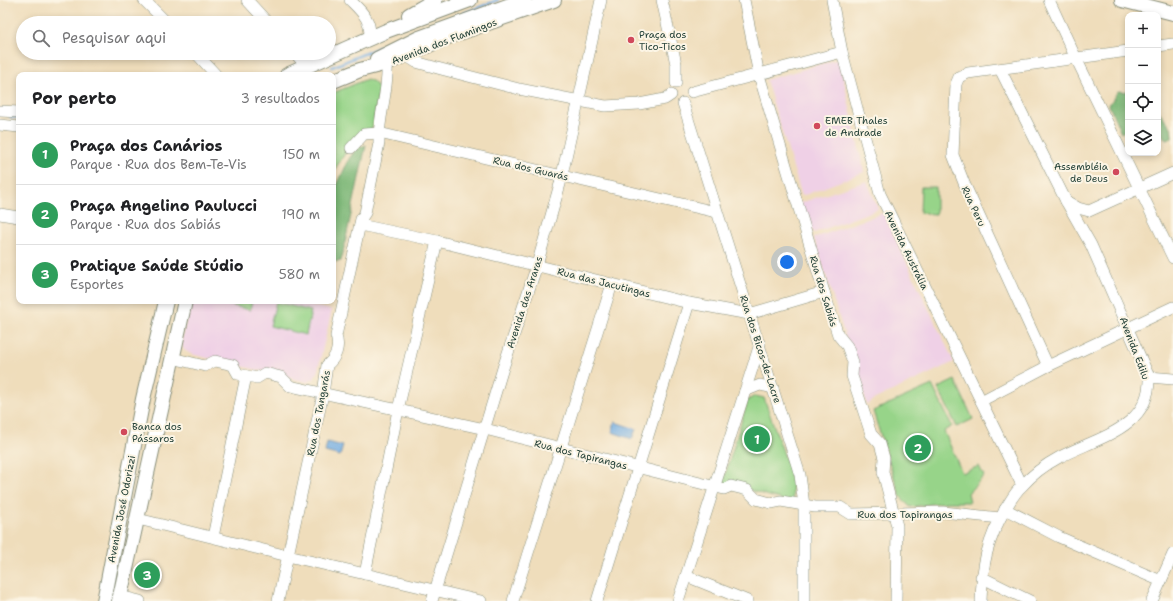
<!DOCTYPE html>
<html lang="pt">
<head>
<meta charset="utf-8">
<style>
	:root { --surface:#fff; --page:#f2f2f2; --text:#202124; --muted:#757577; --line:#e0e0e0; --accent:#111827 }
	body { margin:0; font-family:"Shantell Sans",sans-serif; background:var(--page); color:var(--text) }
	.controls { position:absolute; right:12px; top:12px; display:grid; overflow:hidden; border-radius:8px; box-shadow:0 2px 6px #0003 }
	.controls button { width:36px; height:36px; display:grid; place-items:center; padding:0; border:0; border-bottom:1px solid var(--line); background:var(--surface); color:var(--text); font:20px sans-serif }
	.you { position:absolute; left:787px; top:262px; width:14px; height:14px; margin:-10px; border:3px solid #fff; border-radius:50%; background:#1a73e8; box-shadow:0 0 0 6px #1a73e833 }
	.badge { display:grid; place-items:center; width:26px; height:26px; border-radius:50%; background:var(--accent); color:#fff; font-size:13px; font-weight:700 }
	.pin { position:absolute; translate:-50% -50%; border:2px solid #fff; box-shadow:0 1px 4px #0006 }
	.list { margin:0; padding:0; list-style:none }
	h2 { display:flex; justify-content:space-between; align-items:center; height:52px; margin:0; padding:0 16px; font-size:17px }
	h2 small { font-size:13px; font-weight:400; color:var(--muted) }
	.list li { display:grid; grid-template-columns:26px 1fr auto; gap:12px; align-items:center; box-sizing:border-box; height:60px; padding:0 16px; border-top:1px solid var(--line) }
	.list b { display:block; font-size:15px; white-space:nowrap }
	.list p { margin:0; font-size:13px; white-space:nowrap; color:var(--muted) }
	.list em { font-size:13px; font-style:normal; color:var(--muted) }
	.icon { flex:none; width:22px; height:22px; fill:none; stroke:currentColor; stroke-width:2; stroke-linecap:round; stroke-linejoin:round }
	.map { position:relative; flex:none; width:1173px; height:601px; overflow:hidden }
	.search { position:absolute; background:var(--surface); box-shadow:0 2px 6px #0003; left:16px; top:16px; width:320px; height:44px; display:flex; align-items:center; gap:10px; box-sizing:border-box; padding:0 14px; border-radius:22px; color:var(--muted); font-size:15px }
	.panel { position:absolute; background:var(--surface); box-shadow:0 2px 6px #0003; left:16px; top:72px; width:320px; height:232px; border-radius:8px }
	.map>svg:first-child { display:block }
	.built { fill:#efd0e6 }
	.green { fill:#97d489; stroke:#5b885e }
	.forest { fill:#79b675; stroke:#4c7a54 }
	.water { fill:#71abe1; stroke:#48748a }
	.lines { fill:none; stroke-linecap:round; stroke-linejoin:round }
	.stream { stroke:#71abe1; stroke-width:2.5 }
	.minor-casing { stroke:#878d78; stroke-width:12 }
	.major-casing { stroke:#878d78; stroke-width:16 }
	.minor { stroke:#fff; stroke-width:11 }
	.major { stroke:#fff; stroke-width:14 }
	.poi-dot { fill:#d1495b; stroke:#fcf5e5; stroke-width:1.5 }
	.labels { text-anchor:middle; stroke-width:4; stroke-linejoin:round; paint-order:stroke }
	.poi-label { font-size:10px; fill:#1f3d34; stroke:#fcf5e5; text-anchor:start }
	.street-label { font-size:10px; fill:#1f3d34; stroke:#fcf5e5 }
</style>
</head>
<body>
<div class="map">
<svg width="1173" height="601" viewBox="0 0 1173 601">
	<rect width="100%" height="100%" fill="#fcf5e5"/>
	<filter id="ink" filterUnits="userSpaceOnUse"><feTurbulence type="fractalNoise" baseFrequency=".025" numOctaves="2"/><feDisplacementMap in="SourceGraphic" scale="8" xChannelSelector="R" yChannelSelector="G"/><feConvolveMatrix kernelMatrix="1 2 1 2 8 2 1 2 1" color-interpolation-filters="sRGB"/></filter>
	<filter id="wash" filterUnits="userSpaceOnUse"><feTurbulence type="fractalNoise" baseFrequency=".012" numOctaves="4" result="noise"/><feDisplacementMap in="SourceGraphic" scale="16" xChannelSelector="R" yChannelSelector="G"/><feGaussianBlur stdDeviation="0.9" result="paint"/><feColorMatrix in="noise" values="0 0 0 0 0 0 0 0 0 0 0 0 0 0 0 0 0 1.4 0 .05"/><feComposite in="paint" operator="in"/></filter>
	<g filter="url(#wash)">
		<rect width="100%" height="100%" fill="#efddbb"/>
		<g class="built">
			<path d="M839,59L864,172L802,196L766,80Z"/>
			<path d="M867,181L878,209L814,233L800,203Z"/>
			<path d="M883,213L954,362L875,399L867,405L814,238Z"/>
			<path d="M191,301H287L332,310L317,373L314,379L307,382L191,354L184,350L181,343Z"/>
		</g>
		<g class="green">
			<path d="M367,79L374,82L379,89L372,129L353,141L333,172V93Z"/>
			<path d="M921,187H936V214L920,213Z"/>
			<path d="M223,301H252L250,310L222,303Z"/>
			<path d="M276,302L311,311L306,335L270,326Z"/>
			<path d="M955,380L973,419L957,427L938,388Z"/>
			<path d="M932,385L952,426L944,431L962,473L979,466L984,476L968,493L970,502H946L910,507L900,496L873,411Z"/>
			<path d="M755,396L764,398L792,477L793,503L723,482L748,400Z"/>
		</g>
		<g class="forest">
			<path d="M1118,91L1128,92V129L1121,133L1109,105Z"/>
			<path d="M1158,110L1171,127L1172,138L1166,140L1158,129Z"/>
			<path d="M366,145L341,261L333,262V194L349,159L356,149Z"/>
		</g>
		<g class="water">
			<path d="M615,422L636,429L632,439L612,432Z"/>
			<path d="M327,442L343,446L340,456L325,452Z"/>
		</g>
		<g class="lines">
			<g class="stream">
				<path d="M426,28L498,0"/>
				<path d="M332,67L414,33"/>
				<path d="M10,117L19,118"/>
			</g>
		</g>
	</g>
	<g filter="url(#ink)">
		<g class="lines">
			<g class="minor-casing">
				<g id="minor">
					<path d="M144,0L167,23"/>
					<path d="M247,0L268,23"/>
					<path d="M350,0C361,11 373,21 369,38"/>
					<path d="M662,0L676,64V83"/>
					<path d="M744,0L759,75L824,292L838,335L847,346L853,362L852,376L871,434L880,444L884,458L883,472L897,526L896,601"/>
					<path d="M832,0L842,52L880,194L1022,485"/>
					<path d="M1049,0L1073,52L1173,258"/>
					<path d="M1158,46L1173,44"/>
					<path d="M196,53L216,75"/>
					<path d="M295,53L307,67"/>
					<path d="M405,55L416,62L441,69L519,89L605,106L639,104L665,99L671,95"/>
					<path d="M692,92L842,52"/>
					<path d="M683,103L800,475L804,505V601"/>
					<path d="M0,111L19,112"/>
					<path d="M0,125L19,127"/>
					<path d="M351,148L364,134L379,133L716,212"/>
					<path d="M1066,201L1078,208L1089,211L1173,173"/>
					<path d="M0,214L18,217"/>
					<path d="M360,225L437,241L689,303L749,314L824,292"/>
					<path d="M172,358L205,366L215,361L233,365L238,374L257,378L265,373L281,377L290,386L485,429L724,489L731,486L747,490L756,499L771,503L781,501L815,507H840L851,514L943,512L1000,518"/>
					<path d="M1048,366L964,183L953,155L956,84L959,77L968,73L1128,51"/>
					<path d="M1149,377L1173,379"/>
					<path d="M745,391L760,385L773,388"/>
					<path d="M981,401L1048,366L1173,307"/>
					<path d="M1005,509L1059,537L1161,581"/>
					<path d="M138,519L288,556L481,601"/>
					<path d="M213,537L246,376"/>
					<path d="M365,574L398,410L437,241"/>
					<path d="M686,576L748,601"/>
					<path d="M981,577L1030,601"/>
					<path d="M120,596L140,601"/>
					<path d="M278,601L323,394L327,365C336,358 340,347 336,336L361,219L365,213L379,143C378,116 389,91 387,63"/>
					<path d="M432,601L503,368L537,265L560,184L601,0"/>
					<path d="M513,601L612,284"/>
					<path d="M597,601L689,303"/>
					<path d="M678,601L760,344"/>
					<path d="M981,601C982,565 987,540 1006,508C1011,500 1015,492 1022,486C1032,475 1045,465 1058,458C1095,438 1151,429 1149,377L1091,245L1066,201L1000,69"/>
					<path d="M1152,601L1173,554"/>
				</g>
			</g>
			<g class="major-casing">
				<g id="major">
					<path d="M1122,0L1173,13"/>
					<path d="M409,15L435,0"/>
					<path d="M377,59L419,38L524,0"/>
					<path d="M287,75L386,31L470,0"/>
					<path d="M333,81L360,70L387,63L448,37L554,0"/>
					<path d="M104,601L143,399L166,301"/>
					<path d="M119,601L185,301"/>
				</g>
			</g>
			<use href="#minor" class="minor"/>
			<use href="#major" class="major"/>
		</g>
	</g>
	<g class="poi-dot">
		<circle cx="631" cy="40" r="4"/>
		<circle cx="817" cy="126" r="4"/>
		<circle cx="1116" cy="172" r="4"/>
		<circle cx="124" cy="432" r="4"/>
	</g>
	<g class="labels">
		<g class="poi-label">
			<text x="639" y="38">Praça dos<tspan x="639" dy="12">Tico-Ticos</tspan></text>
			<text x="825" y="124">EMEB Thales<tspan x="825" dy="12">de Andrade</tspan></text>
			<text x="1108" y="170" text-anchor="end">Assembléia<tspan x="1108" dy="12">de Deus</tspan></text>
			<text x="132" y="430">Banca dos<tspan x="132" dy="12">Pássaros</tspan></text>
		</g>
		<g class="street-label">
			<text transform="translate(444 41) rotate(-21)" y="4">Avenida dos Flamingos</text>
			<text transform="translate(531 168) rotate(13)" y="4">Rua dos Guarás</text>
			<text transform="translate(974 206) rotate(65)" y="4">Rua Peru</text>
			<text transform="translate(907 250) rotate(64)" y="4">Avenida Austrália</text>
			<text transform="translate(604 282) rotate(14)" y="4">Rua das Jacutingas</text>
			<text transform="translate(824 291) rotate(73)" y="4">Rua dos Sabiás</text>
			<text transform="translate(524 302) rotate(-72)" y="4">Avenida das Araras</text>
			<text transform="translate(1135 348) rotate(69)" y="4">Avenida Edilu</text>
			<text transform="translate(761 349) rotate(72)" y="4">Rua dos Bicos-de-Lacre</text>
			<text transform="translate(318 413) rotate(-79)" y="4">Rua dos Tangarás</text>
			<text transform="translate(581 454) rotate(14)" y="4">Rua dos Tapirangas</text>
			<text transform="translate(121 509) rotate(-79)" y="4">Avenida José Odorizzi</text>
			<text x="905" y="518">Rua dos Tapirangas</text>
		</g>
	</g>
</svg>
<div class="controls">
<button>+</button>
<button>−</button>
<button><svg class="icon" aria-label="locate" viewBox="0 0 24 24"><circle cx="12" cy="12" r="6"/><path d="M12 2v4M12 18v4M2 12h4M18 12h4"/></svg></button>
<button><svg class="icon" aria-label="layers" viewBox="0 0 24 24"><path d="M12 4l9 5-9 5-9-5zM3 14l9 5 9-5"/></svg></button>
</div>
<div class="you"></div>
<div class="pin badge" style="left:757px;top:439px;background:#2e9e5b">1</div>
<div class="pin badge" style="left:918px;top:448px;background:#2e9e5b">2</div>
<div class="pin badge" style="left:147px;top:575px;background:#2e9e5b">3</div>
<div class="search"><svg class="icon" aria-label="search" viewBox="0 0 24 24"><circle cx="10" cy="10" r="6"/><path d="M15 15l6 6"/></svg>Pesquisar aqui</div>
<section class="panel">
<h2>Por perto<small>3 resultados</small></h2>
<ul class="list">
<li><span class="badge" style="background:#2e9e5b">1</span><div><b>Praça dos Canários</b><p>Parque · Rua dos Bem-Te-Vis</p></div><em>150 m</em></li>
<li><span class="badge" style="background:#2e9e5b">2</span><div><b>Praça Angelino Paulucci</b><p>Parque · Rua dos Sabiás</p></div><em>190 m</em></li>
<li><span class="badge" style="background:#2e9e5b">3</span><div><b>Pratique Saúde Stúdio</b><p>Esportes</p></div><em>580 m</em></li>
</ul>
</section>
</div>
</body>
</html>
